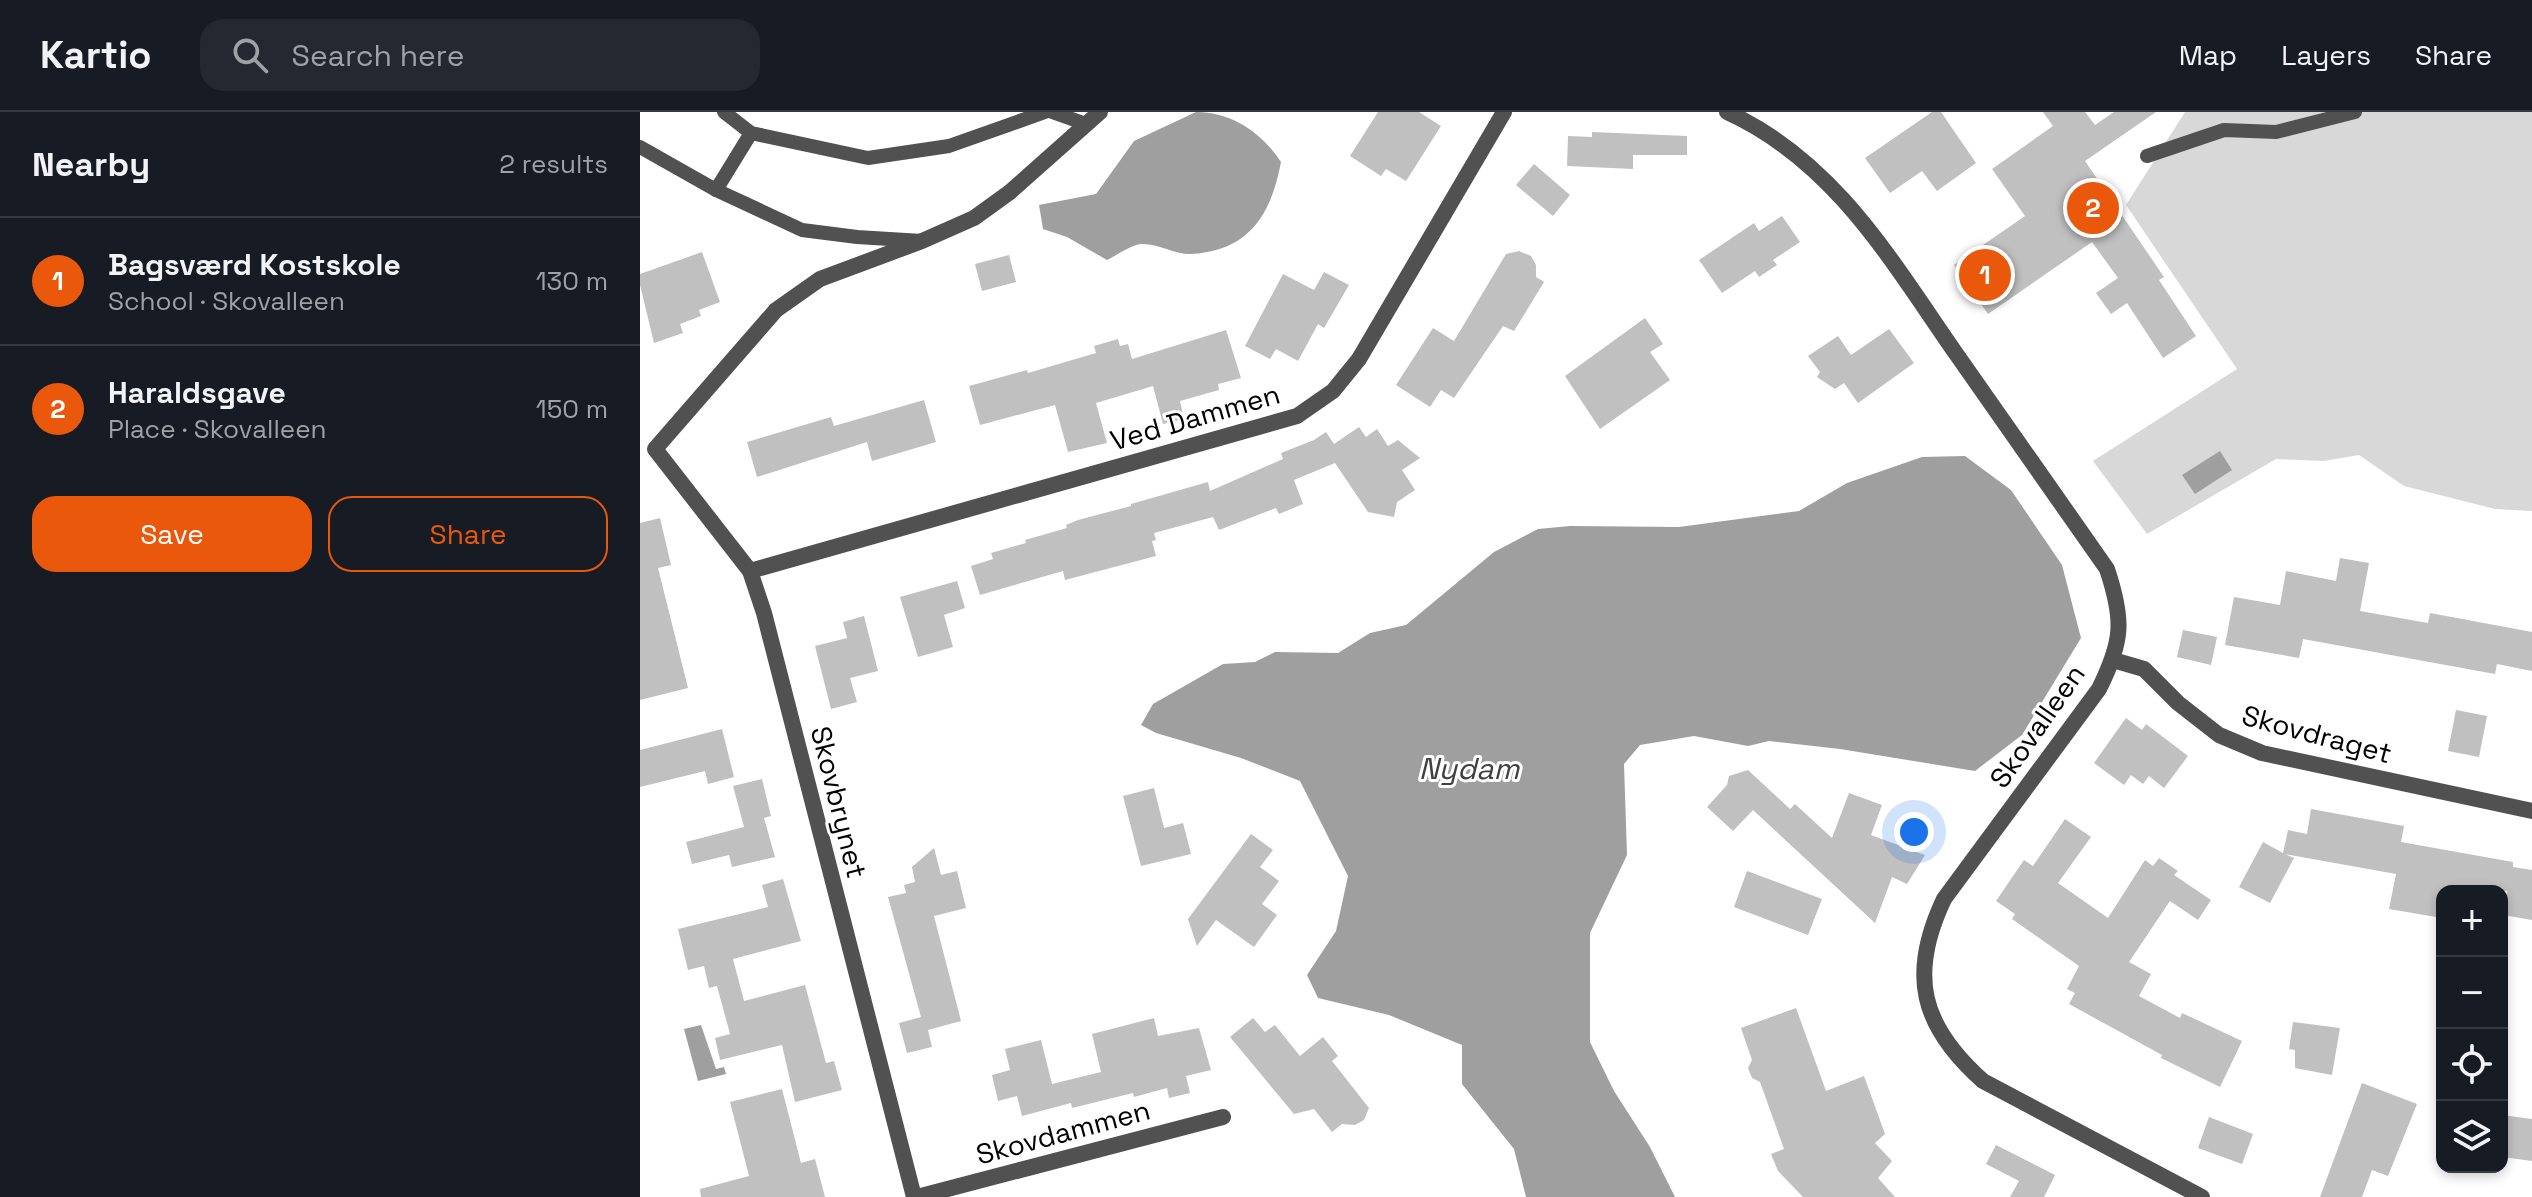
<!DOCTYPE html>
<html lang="en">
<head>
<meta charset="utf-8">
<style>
	:root { --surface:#171b24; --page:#242831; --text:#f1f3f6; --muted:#9ea1a6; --line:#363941; --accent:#ea580c }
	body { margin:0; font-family:"Space Grotesk",sans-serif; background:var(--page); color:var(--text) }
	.controls { position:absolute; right:24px; bottom:24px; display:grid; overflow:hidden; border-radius:16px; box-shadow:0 4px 12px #0003 }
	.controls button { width:72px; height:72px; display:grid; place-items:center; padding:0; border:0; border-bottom:2px solid var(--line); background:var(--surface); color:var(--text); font:40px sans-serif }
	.you { position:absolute; left:1274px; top:720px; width:28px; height:28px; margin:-20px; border:6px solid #fff; border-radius:50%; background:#1a73e8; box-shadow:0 0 0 12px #1a73e833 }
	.badge { display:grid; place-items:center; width:52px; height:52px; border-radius:50%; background:var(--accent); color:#fff; font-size:26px; font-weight:700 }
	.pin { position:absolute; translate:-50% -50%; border:4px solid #fff; box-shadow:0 2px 8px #0006 }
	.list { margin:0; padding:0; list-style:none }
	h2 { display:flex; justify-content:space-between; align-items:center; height:104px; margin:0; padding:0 32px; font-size:34px }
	h2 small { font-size:26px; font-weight:400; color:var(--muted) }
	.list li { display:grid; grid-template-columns:52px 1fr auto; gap:24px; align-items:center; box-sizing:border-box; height:128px; padding:0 32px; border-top:2px solid var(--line) }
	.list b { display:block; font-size:30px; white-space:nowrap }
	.list p { margin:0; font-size:26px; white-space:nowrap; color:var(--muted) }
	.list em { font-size:26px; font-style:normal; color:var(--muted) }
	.actions { display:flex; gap:16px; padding:24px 32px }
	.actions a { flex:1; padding:18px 0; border:2px solid var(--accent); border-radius:24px; text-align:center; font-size:28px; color:var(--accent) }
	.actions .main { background:var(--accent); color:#fff }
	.icon { flex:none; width:44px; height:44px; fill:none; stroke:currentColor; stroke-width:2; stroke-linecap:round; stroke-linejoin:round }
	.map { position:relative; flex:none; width:1892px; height:1085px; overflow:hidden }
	header { display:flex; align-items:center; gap:48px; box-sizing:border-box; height:112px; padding:0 40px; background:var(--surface); border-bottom:2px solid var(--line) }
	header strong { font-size:38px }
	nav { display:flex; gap:44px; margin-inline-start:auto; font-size:28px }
	.search { width:560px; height:72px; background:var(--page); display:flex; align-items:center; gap:20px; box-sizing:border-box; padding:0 28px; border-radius:24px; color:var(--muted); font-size:30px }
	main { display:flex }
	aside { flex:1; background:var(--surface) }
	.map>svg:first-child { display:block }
	.green { fill:#d8d8d8 }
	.water { fill:#9f9f9f }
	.building { fill:#c0c0c0 }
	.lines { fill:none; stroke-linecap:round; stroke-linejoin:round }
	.service { stroke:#515151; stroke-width:14 }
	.minor { stroke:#515151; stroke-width:16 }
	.labels { text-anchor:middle; stroke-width:6; stroke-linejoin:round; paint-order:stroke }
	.street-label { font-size:28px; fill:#000; stroke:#fff }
	.water-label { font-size:30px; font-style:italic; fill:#404040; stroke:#fff }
</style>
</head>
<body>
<header>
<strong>Kartio</strong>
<div class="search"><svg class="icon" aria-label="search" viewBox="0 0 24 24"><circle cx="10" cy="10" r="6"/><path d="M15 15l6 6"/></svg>Search here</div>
<nav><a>Map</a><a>Layers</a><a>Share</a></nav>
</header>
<main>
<aside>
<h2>Nearby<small>2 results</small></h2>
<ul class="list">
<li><span class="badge">1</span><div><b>Bagsværd Kostskole</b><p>School · Skovalleen</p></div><em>130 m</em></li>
<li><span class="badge">2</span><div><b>Haraldsgave</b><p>Place · Skovalleen</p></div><em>150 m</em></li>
</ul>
<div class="actions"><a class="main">Save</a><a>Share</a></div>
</aside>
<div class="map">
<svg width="1892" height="1085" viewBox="0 0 1892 1085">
	<rect width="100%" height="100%" fill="#fff"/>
	<path class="green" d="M1545,0H1892V399L1855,397L1764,374L1719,343L1684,349L1636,347L1507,422L1453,349L1597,257L1486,93Z"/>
	<g class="water">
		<path d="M556,0C592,0 622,21 641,50C631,103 609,139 550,142C534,142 517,131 501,132C491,133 477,143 467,148L427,125L403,117L399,93L456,82L494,29Z"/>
		<path d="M1580,339L1592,358L1555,382L1542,363Z"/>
		<path d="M1325,344L1371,378L1422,453L1441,526L1382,623L1335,659L1200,637L1129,629L1108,634L1054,624L1000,633L984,652L987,743L950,821V930L974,979L1010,1035L1035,1085H886L874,1037L822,972V933L749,903L678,886L667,863L696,819L708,764L660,669L601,646L516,621L501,613L513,592L583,552L615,550L635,540L698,541L730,521L766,513L854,440L898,417L930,414L1039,415L1159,399L1207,371L1282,345Z"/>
		<path d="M61,913L76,957L84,955L86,962L58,969L44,917Z"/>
	</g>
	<g class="building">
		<path d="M738,0H779L801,14L766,69L746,57L741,64L710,44Z"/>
		<path d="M1292,0H1301L1336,51L1297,79L1282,59L1250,81L1225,46Z"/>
		<path d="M1403,0H1445L1455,13L1474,0H1516L1445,49L1524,165L1519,168L1556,224L1523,246L1487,191L1471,202L1456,181L1478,166L1452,130L1348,202L1314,153L1385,104L1352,57L1413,14Z"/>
		<path d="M952,20L1047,24V43H993V57L927,54L928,24L952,25Z"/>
		<path d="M894,52L930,83L913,104L876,73Z"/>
		<path d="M1142,104L1160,130L1133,148L1137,153L1119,165L1115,159L1082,181L1059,148L1114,111L1119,119Z"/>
		<path d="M879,139L891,144L896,153V165L904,170L874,219L863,214L814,286L801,278L790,295L756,273L793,216L814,229L866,142Z"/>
		<path d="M62,140L80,190L59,198L61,204L40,212L43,221L14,231L0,173V162Z"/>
		<path d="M369,143L376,170L342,179L335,152Z"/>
		<path d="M684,160L709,173L684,216L678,212L658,249L636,237L630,247L605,234L643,162L674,178Z"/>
		<path d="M1005,206L1023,232L1010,240L1030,268L960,317L925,264Z"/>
		<path d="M1249,217L1274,251L1218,291L1204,271L1195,277L1177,265L1180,260L1168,244L1198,224L1211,243Z"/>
		<path d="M586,218L601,266L578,272L579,278L540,289L544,307L523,312L513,274L456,291L467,331L428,340L415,293L340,313L329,274L387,258L388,261L456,241L454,234L478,227L480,234L488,232L492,247Z"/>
		<path d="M284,288L296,330L232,349L227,330L117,365L107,330L191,305L194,314Z"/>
		<path d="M719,315L726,325L737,317L748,334L758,328L780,346L762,358L775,378L757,390L754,405L728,400L695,351L654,368L663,392L639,402L636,396L579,418L573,405L514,421L516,428L512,429L516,444L425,468L423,459L340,483L331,454L353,447L351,441L386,431L385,428L427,416L426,413L438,408L491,394V392L568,370L570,379L643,347L641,341L674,328L686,320L694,332Z"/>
		<path d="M20,406L31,453L18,456L48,576L0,588V411Z"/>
		<path d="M1700,446L1729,451L1720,499L1788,511L1790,501L1892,520V559L1857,552L1855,562L1663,527L1659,546L1585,533L1594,485L1640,493L1646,459L1696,469Z"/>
		<path d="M317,469L325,496L304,503L313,535L278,545L260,485Z"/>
		<path d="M224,504L238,559L210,566L217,590L191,597L175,534L207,526L203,510Z"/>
		<path d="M1543,518L1577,525L1571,553L1537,545Z"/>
		<path d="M1816,598L1847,604L1839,645L1808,639Z"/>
		<path d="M1486,606L1502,618L1506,612L1548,644L1524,676L1509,664L1503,672L1491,663L1484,673L1454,651Z"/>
		<path d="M82,617L94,665L68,672L65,659L0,675V638Z"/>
		<path d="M1108,658L1150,697L1155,692L1192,726L1209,681L1242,693L1231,723L1285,743L1267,772L1252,765L1235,811L1113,698L1093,719L1067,695L1087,673L1089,664Z"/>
		<path d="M122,667L131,704L124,706L135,745L92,755L89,743L52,752L46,730L104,715L93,674Z"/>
		<path d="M514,676L524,716L543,711L551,742L501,754L483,684Z"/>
		<path d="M1671,697L1764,714L1761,730L1873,750V755L1892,758V808L1863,803L1867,779H1802V806L1749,797L1756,762L1645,742L1654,746L1630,791L1599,775L1623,730L1643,741L1648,718L1667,722Z"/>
		<path d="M1425,707L1451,725L1418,771L1468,806L1505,748L1513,754L1519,746L1538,759L1534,763L1571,788L1558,808L1530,789L1489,850L1511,862L1499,884L1540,906L1542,901L1602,929L1580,975L1521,946L1522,943L1429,892L1435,881L1427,877L1439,854L1372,807L1375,802L1356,789L1384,748L1393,754Z"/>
		<path d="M611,722L633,738L620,755L639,769L622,792L637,803L614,835L576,808L557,834L548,807Z"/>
		<path d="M294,736L301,763L317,759L326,796L294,804L321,909L288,918L292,935L267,941L259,911L281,905L248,785L266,781L264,773L275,770L272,755Z"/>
		<path d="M1107,759L1182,787L1168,823L1094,795Z"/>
		<path d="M143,767L161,829L93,847L104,889L165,873L186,951L194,949L202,978L155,990L142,933L80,948L75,926L90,922L77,874L69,876L64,854L48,858L38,817L128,795L122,773Z"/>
		<path d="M1156,896L1186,979L1224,964L1245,1022L1235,1031L1252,1049L1238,1066L1255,1085H1163L1138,1059L1131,1042L1144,1037L1120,970L1112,966L1108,956L1112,948L1101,916Z"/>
		<path d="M514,906L518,924L559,916L571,958L546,964L550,981L529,986L527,976L494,985L493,981L432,996L431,991L382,1004L377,984L358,989L352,963L370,958L365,937L401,928L412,972L461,960L452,922Z"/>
		<path d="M613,906L625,920L635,913L660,944L683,925L698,944L692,949L729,996L724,1008L715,1013L702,1012L692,1020L674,997L654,1002L590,925Z"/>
		<path d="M1653,910L1700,916L1692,963L1655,956V938L1649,937Z"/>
		<path d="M1722,971L1777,992L1748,1064L1732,1058L1722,1085H1680Z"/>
		<path d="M142,977L161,1051L175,1047L185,1085H61L60,1077L109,1064L90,990Z"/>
		<path d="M1862,1003L1892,1007V1049L1862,1045Z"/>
		<path d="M1569,1005L1613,1022L1602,1052L1558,1036Z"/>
		<path d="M1356,1033L1415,1063L1404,1085H1370L1379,1069L1346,1052Z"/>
	</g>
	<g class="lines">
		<g class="service">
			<path d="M84,0L111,21L228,46L309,34L405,0"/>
			<path d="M412,0L446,12"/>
			<path d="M0,35L76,78L162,118L217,125L282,129"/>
			<path d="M1507,44L1584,18L1636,20L1715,0"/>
			<path d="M76,78L111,21"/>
		</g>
		<g class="minor">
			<path d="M1087,0C1195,49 1252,150 1317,243C1367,315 1417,386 1467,457C1484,508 1483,529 1459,577L1304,787C1268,863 1281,914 1343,969L1562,1085"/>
			<path d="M110,459L657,304L693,279L719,247L864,0"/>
			<path d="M1473,548L1504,557L1538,591L1579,623L1622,641L1892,699"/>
			<path d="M274,1085L124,501L110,459L15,337L136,198L180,167L282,129L334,106L370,80L460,0"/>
			<path d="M277,1085L583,1005"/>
		</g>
	</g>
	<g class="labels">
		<g class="street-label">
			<text transform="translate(555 305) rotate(-16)" y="10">Ved Dammen</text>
			<text transform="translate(1397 614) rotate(-55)" y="10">Skovalleen</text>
			<text transform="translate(1677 622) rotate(15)" y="10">Skovdraget</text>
			<text transform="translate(199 690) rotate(76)" y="10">Skovbrynet</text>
			<text transform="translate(423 1020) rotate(-15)" y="10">Skovdammen</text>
		</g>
		<g class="water-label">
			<text x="829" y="667">Nydam</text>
		</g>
	</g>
</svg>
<div class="controls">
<button>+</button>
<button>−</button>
<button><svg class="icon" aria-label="locate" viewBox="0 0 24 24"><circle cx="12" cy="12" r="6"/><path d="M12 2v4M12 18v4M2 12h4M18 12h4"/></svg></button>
<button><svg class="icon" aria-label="layers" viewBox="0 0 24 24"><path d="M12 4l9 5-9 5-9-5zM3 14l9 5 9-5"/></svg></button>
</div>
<div class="you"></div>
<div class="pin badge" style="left:1345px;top:163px">1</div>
<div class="pin badge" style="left:1453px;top:96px">2</div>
</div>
</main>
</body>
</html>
